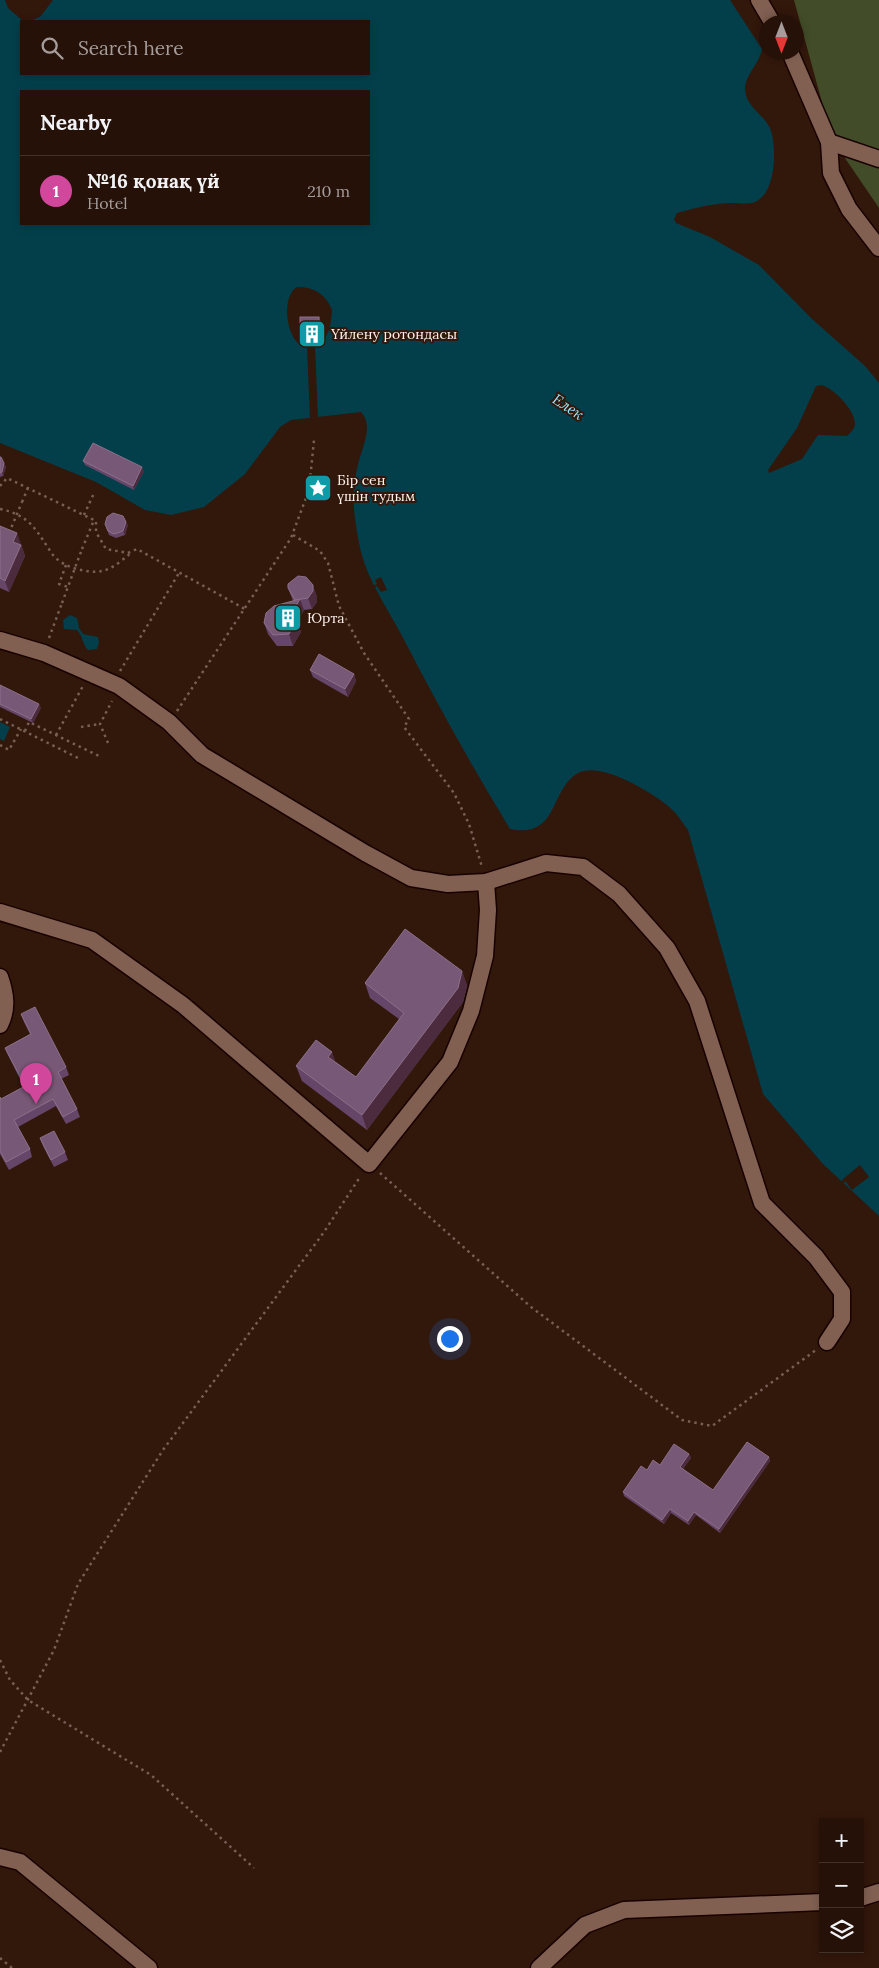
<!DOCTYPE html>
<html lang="en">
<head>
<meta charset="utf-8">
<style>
	:root { --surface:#261108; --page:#321f16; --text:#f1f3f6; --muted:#a49d9c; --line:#423129; --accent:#6fd360 }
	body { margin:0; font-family:Lora,serif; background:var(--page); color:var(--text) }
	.controls { position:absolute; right:15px; bottom:15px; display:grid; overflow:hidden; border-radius:0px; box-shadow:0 2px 8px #0003 }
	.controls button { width:45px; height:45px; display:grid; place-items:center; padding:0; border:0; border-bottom:1px solid var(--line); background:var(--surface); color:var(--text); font:25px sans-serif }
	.compass { position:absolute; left:759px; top:15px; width:45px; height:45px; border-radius:50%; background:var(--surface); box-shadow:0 2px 8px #0003; rotate:180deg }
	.you { position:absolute; left:449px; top:1338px; width:18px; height:18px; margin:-12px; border:4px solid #fff; border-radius:50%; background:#1a73e8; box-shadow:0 0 0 8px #1a73e833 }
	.badge { display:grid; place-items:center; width:32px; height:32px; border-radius:50%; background:var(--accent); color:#fff; font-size:16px; font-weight:700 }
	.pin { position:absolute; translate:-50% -41px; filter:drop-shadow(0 1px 2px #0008) }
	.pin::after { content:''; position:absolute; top:26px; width:18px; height:15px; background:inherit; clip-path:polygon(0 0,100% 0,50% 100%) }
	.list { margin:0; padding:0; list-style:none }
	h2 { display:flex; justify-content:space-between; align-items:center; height:65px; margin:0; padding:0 20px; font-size:21px }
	h2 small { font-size:16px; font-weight:400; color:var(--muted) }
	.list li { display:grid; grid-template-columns:32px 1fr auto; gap:15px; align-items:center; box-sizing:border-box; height:70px; padding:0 20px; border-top:1px solid var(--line) }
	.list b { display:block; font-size:19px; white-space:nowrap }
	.list p { margin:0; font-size:16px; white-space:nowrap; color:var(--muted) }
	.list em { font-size:16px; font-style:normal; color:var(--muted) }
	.icon { flex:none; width:28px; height:28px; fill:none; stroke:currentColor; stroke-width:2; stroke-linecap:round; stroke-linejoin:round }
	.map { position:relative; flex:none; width:879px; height:1968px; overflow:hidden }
	.search { position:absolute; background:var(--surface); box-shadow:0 2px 8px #0003; left:20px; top:20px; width:350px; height:55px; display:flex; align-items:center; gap:12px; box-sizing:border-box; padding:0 18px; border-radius:0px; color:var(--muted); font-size:19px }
	.panel { position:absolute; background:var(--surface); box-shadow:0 2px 8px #0003; left:20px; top:90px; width:350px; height:135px; border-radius:0px }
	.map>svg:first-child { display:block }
	.garden { fill:#434c28 }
	.water { fill:#033f4b; fill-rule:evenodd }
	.pier { fill:#32170b }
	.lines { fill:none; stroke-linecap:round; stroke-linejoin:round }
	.minor-casing { stroke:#180200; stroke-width:19 }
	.path { stroke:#766056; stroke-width:2.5; stroke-dasharray:2.5 4; stroke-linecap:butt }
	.minor { stroke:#816052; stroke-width:16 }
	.path-bridge { stroke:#766056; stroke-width:2.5; stroke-dasharray:2.5 4; stroke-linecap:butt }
	.wall { fill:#664668 }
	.shaded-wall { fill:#4b2b3d }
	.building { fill:#775876; stroke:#8c7089 }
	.labels { text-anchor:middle; stroke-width:4; stroke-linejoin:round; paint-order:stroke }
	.poi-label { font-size:14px; fill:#fef2ed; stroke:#32170b; text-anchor:start }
	.water-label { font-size:15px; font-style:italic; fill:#99e7fe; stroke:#32170b }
</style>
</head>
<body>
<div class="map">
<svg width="879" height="1968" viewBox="0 0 879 1968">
	<rect width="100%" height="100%" fill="#32170b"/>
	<path class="garden" d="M794,0H879V208L832,139Z"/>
	<g class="water">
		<path d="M0,0H5L8,8L23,21L21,74H369V21H30L40,17L53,0H730L762,49C759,65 745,74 745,90C746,108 767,116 771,131C777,150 776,197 752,203C745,204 736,203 729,203C711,204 694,208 677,213L674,219L676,223L710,237L759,265L811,318L865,366L879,383V1216L823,1164L763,1094L688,830C682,822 676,812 668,806C650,791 600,761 578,773C549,790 559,839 510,829C471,765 435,700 401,634C387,608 368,580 361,552C355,524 350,497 357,469C360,451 375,427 361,412L291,420L280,427L245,474L204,507L171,515L145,510L96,482L0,443ZM21,91H369V224H21ZM297,287C314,287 326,294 332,310C331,330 326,351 301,345C286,337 281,296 297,287ZM822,385C834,389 854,409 855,423C855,429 851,432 847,436L818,435L802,459L769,473L768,470L797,428L816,386Z"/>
		<path d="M70,615L77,618L79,628L83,634L98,637L99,642L97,649L88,650C82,644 83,636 77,630L64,629L63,620Z"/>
		<path d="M0,722L10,727L4,741L0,739Z"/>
	</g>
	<g class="pier">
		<path d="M307,346H315L318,419L310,420Z"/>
		<path d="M381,577L387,590L381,592L377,586L374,588L373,586L377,584L375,580Z"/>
		<path d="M860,1165L869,1177L852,1190L846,1182L841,1183L843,1179Z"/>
	</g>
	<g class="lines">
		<g class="minor-casing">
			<g id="minor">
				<path d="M759,0L772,22"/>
				<path d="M790,52L829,142L831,173L849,209L879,248"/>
				<path d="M829,142L879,159"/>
				<path d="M0,640L44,653L119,686L169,722L202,755L365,853L411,878L448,884L486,882L546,863L583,867L619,894L667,948L697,1001L762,1203L816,1257L842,1292V1319L827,1342"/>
				<path d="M0,912L92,940L183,1005L369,1164L450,1062L471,1011L485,956L488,910L486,882"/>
				<path d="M0,977C6,994 8,1009 0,1025"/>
				<path d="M0,1857L20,1862L149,1968"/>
				<path d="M860,1898L879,1892"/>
				<path d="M539,1968L585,1925L624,1910L823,1902"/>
			</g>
		</g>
		<g class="path">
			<path d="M0,486L7,478L96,521V532L106,549L128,553L137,549L245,609"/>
			<path d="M22,502L28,488"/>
			<path d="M0,509C32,516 36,531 53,555C62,567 88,574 102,571C113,569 123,559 131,553"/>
			<path d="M84,515L94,493"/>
			<path d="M293,535L320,551L328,563L339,606L364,653L409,719L404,727L454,793L469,824L482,867"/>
			<path d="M82,549L94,520"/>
			<path d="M66,565L59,584L68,587"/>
			<path d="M49,638L62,603"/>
			<path d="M120,671L179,573"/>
			<path d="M177,711L291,538L309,490L314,440"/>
			<path d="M0,719L80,759"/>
			<path d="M81,727L100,724"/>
			<path d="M25,731L29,722L99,756"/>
			<path d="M56,735L83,686"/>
			<path d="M108,743L100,724L112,701"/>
			<path d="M0,745L9,750L21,729"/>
			<path d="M380,1173L531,1307L682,1420L712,1426L816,1350"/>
			<path d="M0,1660L10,1680L28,1700L151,1775L254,1868"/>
			<path d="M0,1752L54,1650L78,1584L163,1450L324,1232L360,1177"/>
			<path d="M0,1958L12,1968"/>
		</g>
		<use href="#minor" class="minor"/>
		<g class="path-bridge">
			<path d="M9,533L22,502"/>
			<path d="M62,603L82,549"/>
		</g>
	</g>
	<g class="wall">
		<path d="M319,317L322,325V343H302L300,336Z"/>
		<path d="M0,457L6,467L3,476L0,477Z"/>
		<path d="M83,461L144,471L134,490L85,465Z"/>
		<path d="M105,524L128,525L125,535L116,538L109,535Z"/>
		<path d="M0,526L21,544L25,556L9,592L0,588Z"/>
		<path d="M288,588L317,596V602L312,609L304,610L297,622L301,632L293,646H277L268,634L264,623L293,601Z"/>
		<path d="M310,670L354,674L356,681L348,697L313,677Z"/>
		<path d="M0,685L41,708L33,723L0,707Z"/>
		<path d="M462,971L467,986L463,1002L367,1130L302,1081L296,1066L336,1062L356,1077L399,1019L370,998L365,983Z"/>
		<path d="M21,1014L66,1067L69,1075L61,1079L77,1109L80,1117L66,1124L56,1106L18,1127L30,1149L32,1157L9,1170L0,1154V1097L1,1099L24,1087L8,1055L5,1048L30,1034L24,1022Z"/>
		<path d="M40,1138L65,1152L68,1160L54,1167L43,1146Z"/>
		<path d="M689,1454L691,1458L683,1469L713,1490L769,1457L770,1461L720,1533L696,1515L689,1525L671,1513L664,1524L624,1496L623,1492L647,1470Z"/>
	</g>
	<g class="shaded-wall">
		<path d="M319,317L322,325V343L319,336Z"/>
		<path d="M4,463L6,467L3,476L2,472Z"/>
		<path d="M142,467L144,471L134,490L133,486Z"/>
		<path d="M126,522L128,525L125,535L123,531Z"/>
		<path d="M17,533L21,544L17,553L13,542Z"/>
		<path d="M21,545L25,556L9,592L5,581Z"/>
		<path d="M313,585L317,596V602L312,609L308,598Z"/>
		<path d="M300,599L304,610L297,622L301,632L293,646L289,634L293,611Z"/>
		<path d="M354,674L356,681L348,697L345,689Z"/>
		<path d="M39,704L41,708L33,723L31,719Z"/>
		<path d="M462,971L467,986L463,1002L367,1130L362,1115Z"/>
		<path d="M332,1052L337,1066L328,1057Z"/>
		<path d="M689,1454L691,1458L681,1471L680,1467Z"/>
		<path d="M769,1457L770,1461L720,1533L719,1529Z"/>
		<path d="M670,1509L671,1513L664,1524L662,1520Z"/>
		<path d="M694,1512L696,1515L689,1525L688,1521Z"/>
	</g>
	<g class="building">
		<rect x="300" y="317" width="19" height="19"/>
		<path d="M93,443L142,467L133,486L83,461Z"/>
		<path d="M0,457H1L4,463L2,472L0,473Z"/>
		<path d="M113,513L123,516L126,522L123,531L114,534L108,531L105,524L107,517Z"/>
		<path d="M0,526L17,533L13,542L21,545L5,581L0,578Z"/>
		<path d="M298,576L306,577L313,585V591L308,598L295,600L288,588V584Z"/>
		<path d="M300,599L293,611L296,621L289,634L273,635L264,623L266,613L274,606Z"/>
		<path d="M319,654L354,674L345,689L310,670Z"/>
		<path d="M0,685L39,704L31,719L0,704Z"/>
		<path d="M405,929L462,971L458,988L362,1115L296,1066L316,1040L332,1052L328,1057L356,1077L404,1013L365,983Z"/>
		<path d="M35,1007L66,1067L58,1072L77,1109L63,1117L53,1099L14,1120L30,1149L6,1162L0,1151V1097L1,1099L25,1086L5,1048L31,1034L21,1014Z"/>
		<path d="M54,1131L65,1152L51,1160L40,1138Z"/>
		<path d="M747,1442L769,1457L719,1529L694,1512L688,1521L670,1509L662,1520L623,1492L641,1466L647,1470L653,1460L660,1465L674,1444L689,1454L680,1467L713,1490Z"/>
	</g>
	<defs>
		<g id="building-square" transform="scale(1.4375)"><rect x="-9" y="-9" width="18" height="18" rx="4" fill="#0f9aa8" stroke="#32170b"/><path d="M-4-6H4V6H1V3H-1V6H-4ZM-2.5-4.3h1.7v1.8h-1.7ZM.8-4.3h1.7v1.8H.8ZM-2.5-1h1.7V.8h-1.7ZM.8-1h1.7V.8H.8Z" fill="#fff"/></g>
		<g id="sight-square" transform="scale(1.4375)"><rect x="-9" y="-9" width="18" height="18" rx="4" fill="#0f9aa8" stroke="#32170b"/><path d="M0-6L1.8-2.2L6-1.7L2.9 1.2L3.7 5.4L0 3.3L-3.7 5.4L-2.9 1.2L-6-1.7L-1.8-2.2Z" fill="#fff"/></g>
	</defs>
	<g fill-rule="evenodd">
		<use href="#building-square" x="312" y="334"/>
		<use href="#sight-square" x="318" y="488"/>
		<use href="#building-square" x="288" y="618"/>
	</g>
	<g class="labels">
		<g class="poi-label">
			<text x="331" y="339">Үйлену ротондaсы</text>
			<text x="337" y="485">Бір сен<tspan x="337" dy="16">үшін тудым</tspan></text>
			<text x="307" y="623">Юрта</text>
		</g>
		<g class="water-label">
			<text transform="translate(568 407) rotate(34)" y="5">Елек</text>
		</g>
	</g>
</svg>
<div class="controls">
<button>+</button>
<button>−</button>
<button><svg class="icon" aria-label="layers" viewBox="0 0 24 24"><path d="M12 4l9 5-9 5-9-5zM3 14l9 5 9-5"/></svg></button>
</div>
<svg class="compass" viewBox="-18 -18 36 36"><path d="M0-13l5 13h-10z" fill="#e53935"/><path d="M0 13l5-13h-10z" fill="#a49d9c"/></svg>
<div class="you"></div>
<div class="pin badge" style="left:36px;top:1104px;background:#d1479c">1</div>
<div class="search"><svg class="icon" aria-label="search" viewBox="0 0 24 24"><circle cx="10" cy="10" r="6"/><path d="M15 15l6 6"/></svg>Search here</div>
<section class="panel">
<h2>Nearby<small></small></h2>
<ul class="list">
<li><span class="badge" style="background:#d1479c">1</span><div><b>№16 қонақ үй</b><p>Hotel</p></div><em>210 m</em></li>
</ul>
</section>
</div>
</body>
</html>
